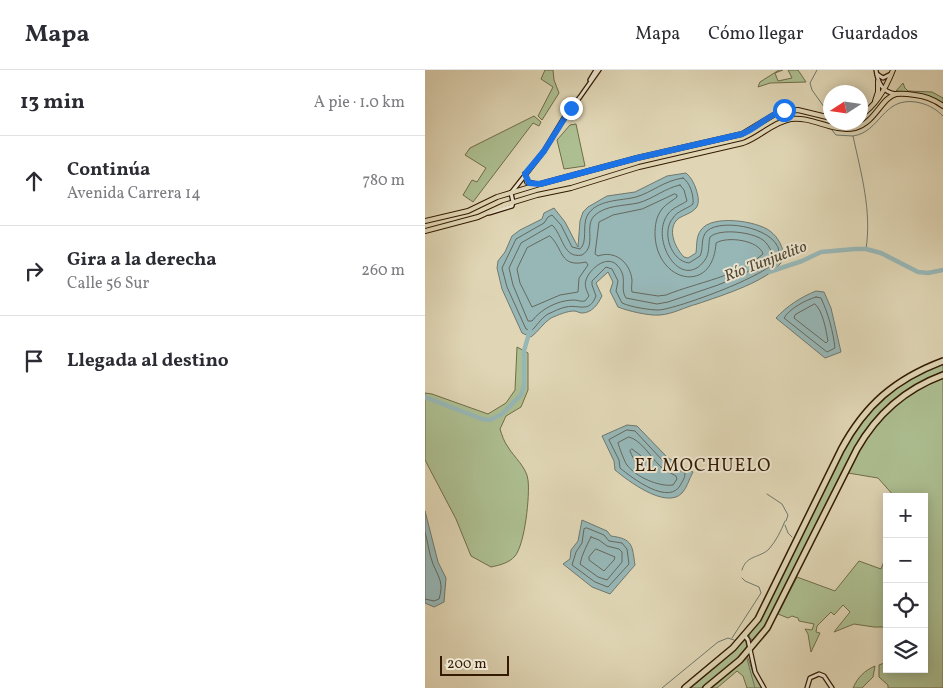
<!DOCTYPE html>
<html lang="es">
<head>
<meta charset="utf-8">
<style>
	:root { --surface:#fff; --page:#f2f2f3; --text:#2b2b33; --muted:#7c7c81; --line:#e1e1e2 }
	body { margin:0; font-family:Vollkorn,serif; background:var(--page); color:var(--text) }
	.controls { position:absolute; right:15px; bottom:15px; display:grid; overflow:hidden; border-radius:0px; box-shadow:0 2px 12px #0003 }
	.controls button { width:45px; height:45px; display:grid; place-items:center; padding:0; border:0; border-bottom:1px solid var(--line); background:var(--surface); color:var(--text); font:25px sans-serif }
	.compass { position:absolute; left:398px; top:15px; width:45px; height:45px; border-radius:50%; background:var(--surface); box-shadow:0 2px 12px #0003; rotate:258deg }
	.scale { position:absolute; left:15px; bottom:12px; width:69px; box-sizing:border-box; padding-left:5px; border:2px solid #331a00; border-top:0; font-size:14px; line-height:18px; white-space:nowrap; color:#331a00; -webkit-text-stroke:4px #ebe4cf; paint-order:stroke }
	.stop { position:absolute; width:15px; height:15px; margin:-11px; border:4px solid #1a73e8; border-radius:50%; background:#fff }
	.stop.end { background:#1a73e8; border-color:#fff; box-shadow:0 1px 5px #0008 }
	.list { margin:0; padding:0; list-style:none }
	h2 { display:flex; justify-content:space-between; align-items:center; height:65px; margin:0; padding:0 20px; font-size:21px }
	h2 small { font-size:16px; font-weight:400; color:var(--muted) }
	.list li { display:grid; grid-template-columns:32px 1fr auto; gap:15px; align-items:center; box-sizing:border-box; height:90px; padding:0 20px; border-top:1px solid var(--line) }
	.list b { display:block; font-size:19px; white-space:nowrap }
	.list p { margin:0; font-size:16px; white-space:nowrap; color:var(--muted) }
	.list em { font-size:16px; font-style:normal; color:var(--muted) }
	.icon { flex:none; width:28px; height:28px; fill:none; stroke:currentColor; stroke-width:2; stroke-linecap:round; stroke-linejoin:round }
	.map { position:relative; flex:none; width:518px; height:618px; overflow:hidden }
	header { display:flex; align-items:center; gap:30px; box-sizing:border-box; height:70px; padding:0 25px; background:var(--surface); border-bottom:1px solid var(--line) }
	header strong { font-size:24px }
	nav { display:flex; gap:28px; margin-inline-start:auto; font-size:18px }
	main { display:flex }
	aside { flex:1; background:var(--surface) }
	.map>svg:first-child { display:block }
	.green { fill:#adbf91; stroke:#706c48 }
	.water { fill:#97b7b7; stroke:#6f786e }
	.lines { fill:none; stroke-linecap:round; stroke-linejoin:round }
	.shore { stroke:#65685c; stroke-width:1 }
	.stream { stroke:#6f786e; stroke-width:1 }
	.river { stroke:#97b7b7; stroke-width:4.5 }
	.secondary-casing { stroke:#331a00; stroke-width:5.5 }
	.primary-casing { stroke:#331a00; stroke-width:6 }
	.highway-casing { stroke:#331a00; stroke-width:8 }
	.secondary { stroke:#ebe4cf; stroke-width:3 }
	.primary { stroke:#e0d6b5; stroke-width:4 }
	.highway { stroke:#e0d6b5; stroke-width:5 }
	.route { stroke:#1a73e8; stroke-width:6 }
	.labels { text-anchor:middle; stroke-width:4; stroke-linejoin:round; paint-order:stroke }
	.water-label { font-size:16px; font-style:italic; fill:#514937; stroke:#ebe4cf }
	.quarter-label { font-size:18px; letter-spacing:1px; fill:#331a00; stroke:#ebe4cf }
</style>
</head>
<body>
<header>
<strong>Mapa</strong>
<nav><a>Mapa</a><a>Cómo llegar</a><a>Guardados</a></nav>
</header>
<main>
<aside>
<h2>13 min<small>A pie · 1.0 km</small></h2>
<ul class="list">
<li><svg class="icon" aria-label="ahead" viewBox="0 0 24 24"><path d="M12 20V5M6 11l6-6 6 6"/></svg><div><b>Continúa</b><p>Avenida Carrera 14</p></div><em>780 m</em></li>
<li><svg class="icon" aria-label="right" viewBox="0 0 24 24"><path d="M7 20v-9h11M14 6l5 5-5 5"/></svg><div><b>Gira a la derecha</b><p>Calle 56 Sur</p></div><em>260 m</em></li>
<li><svg class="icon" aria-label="arrive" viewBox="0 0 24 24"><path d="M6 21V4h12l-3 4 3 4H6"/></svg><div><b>Llegada al destino</b></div></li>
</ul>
</aside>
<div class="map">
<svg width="518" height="618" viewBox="0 0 518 618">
	<rect width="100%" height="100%" fill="#e0d6b5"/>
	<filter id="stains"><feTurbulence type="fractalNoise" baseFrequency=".004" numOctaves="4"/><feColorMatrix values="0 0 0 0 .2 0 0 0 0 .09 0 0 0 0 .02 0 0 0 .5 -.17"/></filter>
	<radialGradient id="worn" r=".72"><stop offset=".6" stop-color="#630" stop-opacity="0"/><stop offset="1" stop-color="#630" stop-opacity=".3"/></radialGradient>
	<g class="green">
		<path d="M120,0H128L129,10L134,23L117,50L113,46L128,17L116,9Z"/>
		<path d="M354,0H358L350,3L353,11L367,8L363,0H373L381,12L345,13L333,17L335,12Z"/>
		<path d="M478,13L480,18L483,21L507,22L518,28V33C504,24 488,22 471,21Z"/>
		<path d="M109,46L116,52L114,56L108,53L48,132L38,125L47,110L52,112L61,98L40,85L45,78Z"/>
		<path d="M151,54L160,96L139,99L132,70L145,55Z"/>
		<path d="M92,277L103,283V320L96,337L81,346L75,359C77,365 79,372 83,377C89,387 102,398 103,410C105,425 100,474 90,486C84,493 75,495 66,497L46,486L31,449L0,390V323L7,324L63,344L81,333L90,320Z"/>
		<path d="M518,292V303L500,311L443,357L339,560L329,570L325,569L324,564L346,529L421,374C435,350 454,326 479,311C491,304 505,298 518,292Z"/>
		<path d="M518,308V618H463V615L454,607V595L462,592V599H499V427H470L453,408L423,403C445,358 470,325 518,308Z"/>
		<path d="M462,484V557H449L429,554L409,562L425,542L418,535L409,545L406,542L392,556L391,562L395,563L386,582L383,564L380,559L387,560L389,554L374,551L373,548L367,546L363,548L353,544L372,507L410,521L434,491L456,499Z"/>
		<path d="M318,569L321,572L322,580L278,618H262Z"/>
		<path d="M322,585L329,605L337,618H322L318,606L312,601L292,618H283Z"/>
		<path d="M450,596L448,607L437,618H428C433,607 439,601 450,596Z"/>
	</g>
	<g class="water">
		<path d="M261,103C266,107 269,113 271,119C273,125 275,133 271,138C267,143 259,145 254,148C241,158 250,178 259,187L263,188L271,183C272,175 271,166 276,160C287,144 332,151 345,161C354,168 358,177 359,188C349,210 295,226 272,234C260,237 248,244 235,245C224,246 203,241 193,237L185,221L188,212L183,202L171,213L177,226C173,234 167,243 157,243C154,243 152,241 149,241C142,241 133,245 126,248C118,253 114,261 106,267L97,263L77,219L72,198L73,191L80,182L87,166L95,160L117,149L119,143L129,138L140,152L153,177L155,151L158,142L163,137L182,126L210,122L242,106Z"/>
		<path d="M391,221L399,222L406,238L416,282L400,288L351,248C362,236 376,227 391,221Z"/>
		<path d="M202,355L212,356L243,388L268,402C264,409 262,418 257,423C241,440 202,410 190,400L189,391L177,366Z"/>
		<path d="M0,441L13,492L21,508L19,532L9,537L0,533Z"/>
		<path d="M157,450L182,461L186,466C208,469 207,475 210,495L185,524L167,517L138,494L145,489L146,480L153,471Z"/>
	</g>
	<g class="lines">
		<g class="shore">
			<path d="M258,108C265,112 269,126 268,134C262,139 252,141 248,148C236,162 246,191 264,193L275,186C279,178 275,168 282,161C297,147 358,159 354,186C352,203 251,239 234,240C224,240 206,237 197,233L191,221L193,211L187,199L181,197L167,211V215L171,226C164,244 154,234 141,237C135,238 128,242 123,244C115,249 112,256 106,261L101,259L82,217L77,198L91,169L119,153L123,147L127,145L136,155L147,177L155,179C163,172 157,156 162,146C171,129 196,131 211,127C228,122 238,111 258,108Z"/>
			<path d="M255,115L259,120L262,131C256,135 247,138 243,144C224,169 256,223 280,190C285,183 283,174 285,167C295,158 327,162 338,170C342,173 345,178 347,183L346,188L317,205L293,215L243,232L232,234L201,228C194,217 204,208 192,195C181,184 164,200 161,210C159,216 162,221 164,226L160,231C156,232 153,230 149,230C133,230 116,239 107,251H103L88,215L84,198L96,173L127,155C138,165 138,189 157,185C172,176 159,157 169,146C180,135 199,136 213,133C228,129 240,118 255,115Z"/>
			<path d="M250,124L252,125V127C247,131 241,134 237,139C231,147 230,155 230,165C232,213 288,225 291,173C302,166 334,170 338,184C312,207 273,212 241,225L233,226L207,222C206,218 207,215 207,210C205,192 190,180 173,186L170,184L174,152L188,145L217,139Z"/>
			<path d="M125,166C139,179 134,198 161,192L163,195L154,208L153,222L135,225L107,237L95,213L92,199L102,178Z"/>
			<path d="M391,227L396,228C403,243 408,261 410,278L402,282L359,248C365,238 381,230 391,227Z"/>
			<path d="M390,234C398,241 401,260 403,271L401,273L369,248L370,245Z"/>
			<path d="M202,360L210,361L239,392L260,403C260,408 258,410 256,414C245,437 207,408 195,398L194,390L184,370Z"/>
			<path d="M204,367C216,370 225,386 234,395C238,400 246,403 251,406L252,409L248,415C234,417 211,407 202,395C200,393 194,377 193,373Z"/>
			<path d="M207,379L215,385L226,397L225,400C214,400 209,391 205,381Z"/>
			<path d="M162,458L179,465L184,471L197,473L202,479L204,494L183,517L170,512L147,495L151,482L157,473L159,459Z"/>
			<path d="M0,462C3,472 4,484 8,494C14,508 19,513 14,529L9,531L0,529"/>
			<path d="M166,467L174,470L182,476L194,479L197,482V492L182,510L173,507L155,494C157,484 162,475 166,467Z"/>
			<path d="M171,479L190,487L189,490L179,501L164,490V487Z"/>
		</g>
		<g class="stream">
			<path d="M392,0L385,13L387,20L402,41"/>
			<path d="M407,60L411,65L428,66C436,103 447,141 441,179"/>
			<path d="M428,66C456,62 457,27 491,32C502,34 510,38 518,46"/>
			<path d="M342,424L357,434L363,445L361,451"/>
			<path d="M360,455L363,463L367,467"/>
			<path d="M317,500C321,485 335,488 344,479C351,471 356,461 360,451"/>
			<path d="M307,568L336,523L334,517L320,511L317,508"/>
			<path d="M322,589L330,618"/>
			<path d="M237,618L293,572L303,568L309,570"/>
		</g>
		<g class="river">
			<path d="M344,202L377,191L396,182L430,179H441L456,183L493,202L503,203L518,200"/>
			<path d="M0,327L57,349L65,350L77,344L96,325L99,316V281L105,260"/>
		</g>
		<g class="secondary-casing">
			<g id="secondary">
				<path d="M451,0C453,13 457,22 471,24"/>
				<path d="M452,4L458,8L466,4"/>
				<path d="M165,10L171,0"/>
				<path d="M64,143L87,136L88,132L86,123L119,81L142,43L155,27L174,0"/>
				<path d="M320,566L323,570L330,602L339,618"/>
				<path d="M382,618L385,608L394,604L399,606L407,618"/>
			</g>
		</g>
		<g class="primary-casing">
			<g id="primary">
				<path d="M450,31L453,22V11"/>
				<path d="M436,45C452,35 461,18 468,0"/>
				<path d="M100,104L102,112L110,114"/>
				<path d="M0,151L43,141L72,127L115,114L212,88L317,64L355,41L373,40L406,48"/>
				<path d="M0,161L53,147L79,135L112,125L146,118L214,97L318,73C335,67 348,52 366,49C387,46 408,63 430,58C451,52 456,28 471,24C477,23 484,24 490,25C500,26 510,30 518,36"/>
			</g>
		</g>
		<g class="highway-casing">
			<g id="highway">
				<path d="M260,618L308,578L333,549L416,380C440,335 470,309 518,291"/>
				<path d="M281,618L315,590L342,558L432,379C452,344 480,319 518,305"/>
			</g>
		</g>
		<use href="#secondary" class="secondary"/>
		<use href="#primary" class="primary"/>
		<use href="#highway" class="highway"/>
	</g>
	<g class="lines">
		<path class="route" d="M146,38L119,81L100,104L104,113L115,114L212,88L317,64C332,58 343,45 359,40"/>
	</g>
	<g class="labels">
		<g class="water-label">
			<text transform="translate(340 190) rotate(-21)" y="6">Río Tunjuelito</text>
		</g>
		<g class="quarter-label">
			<text x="278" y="401">EL MOCHUELO</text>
		</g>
	</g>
	<rect width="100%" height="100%" filter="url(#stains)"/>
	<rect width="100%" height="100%" fill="url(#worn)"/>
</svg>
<div class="controls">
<button>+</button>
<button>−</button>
<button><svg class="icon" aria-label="locate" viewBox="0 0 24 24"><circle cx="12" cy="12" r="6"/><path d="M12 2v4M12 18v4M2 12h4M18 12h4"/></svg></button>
<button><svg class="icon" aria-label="layers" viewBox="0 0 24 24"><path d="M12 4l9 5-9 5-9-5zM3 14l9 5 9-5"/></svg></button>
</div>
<svg class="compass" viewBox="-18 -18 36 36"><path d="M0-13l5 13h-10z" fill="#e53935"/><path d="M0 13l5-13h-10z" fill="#7c7c81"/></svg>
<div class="scale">200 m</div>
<div class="stop" style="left:359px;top:40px"></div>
<div class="stop end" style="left:146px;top:38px"></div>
</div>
</main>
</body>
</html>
